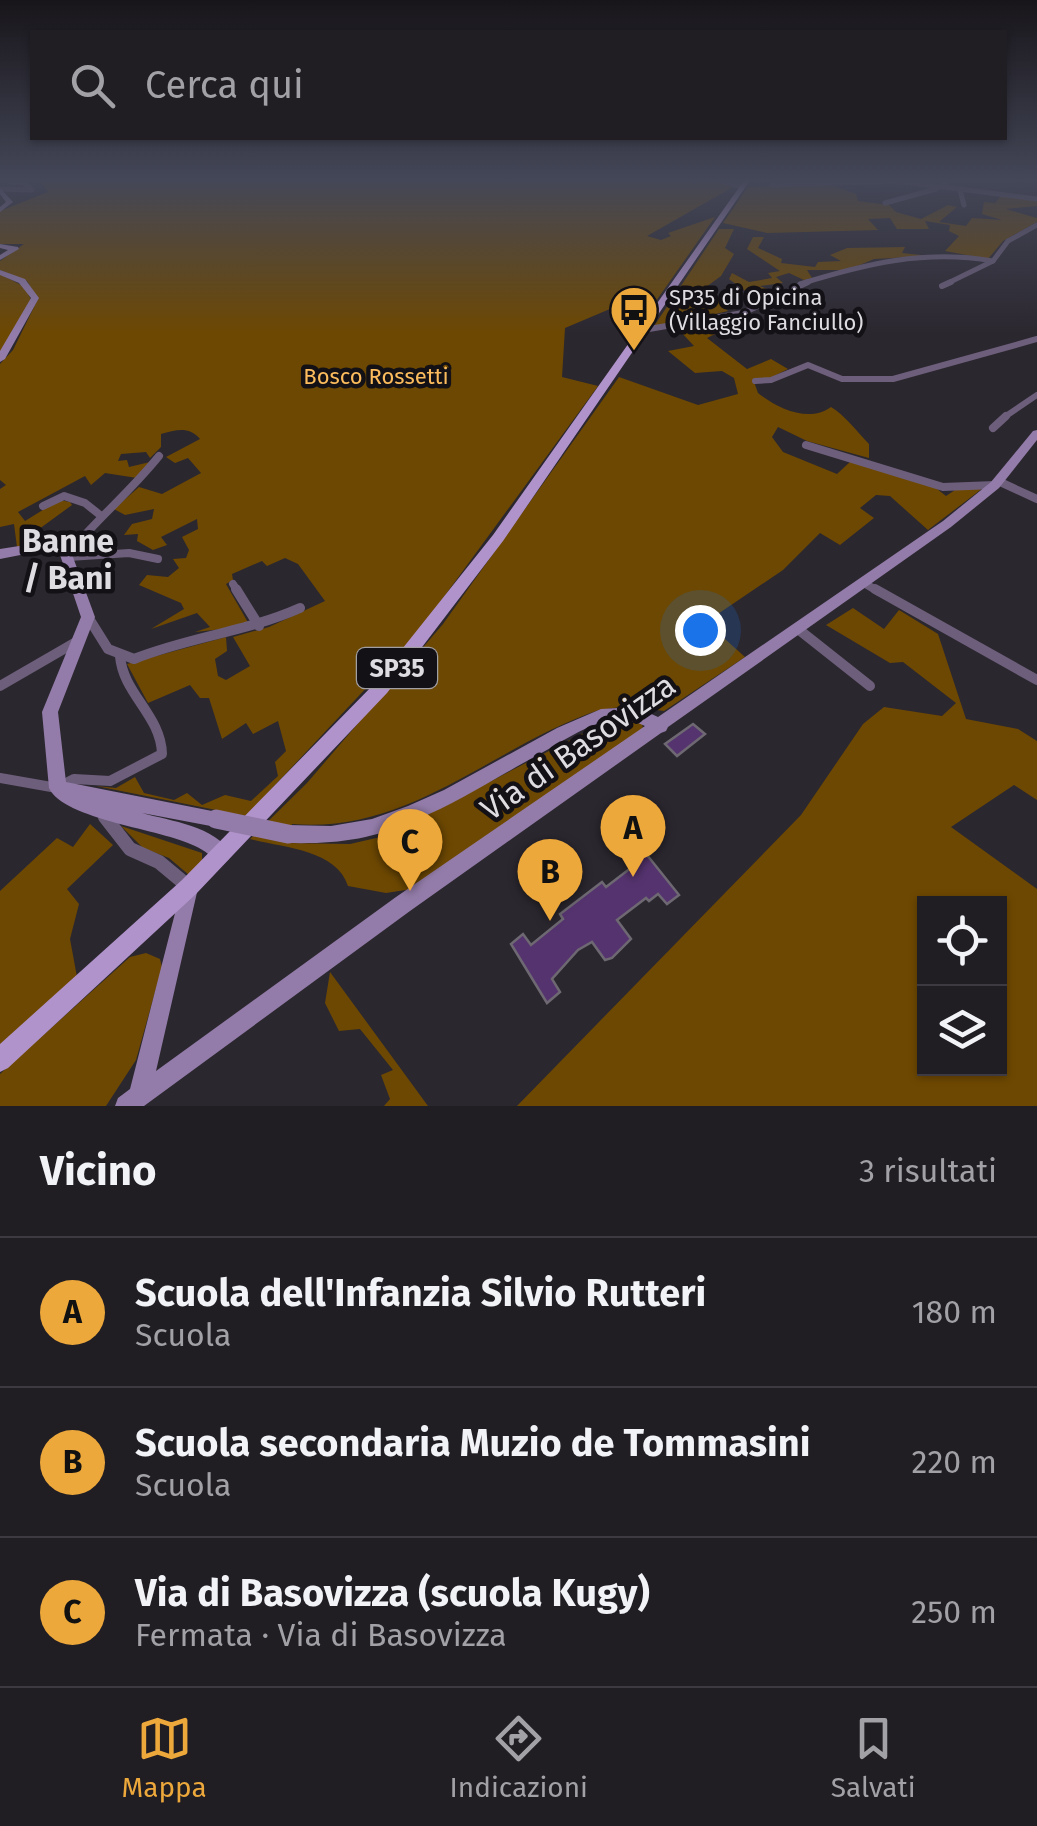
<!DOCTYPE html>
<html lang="it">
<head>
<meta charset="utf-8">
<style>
	:root { --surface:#201d23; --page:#28262b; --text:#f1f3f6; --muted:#a2a2a6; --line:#3d3b41; --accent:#eda83b }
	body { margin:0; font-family:"Fira Sans",sans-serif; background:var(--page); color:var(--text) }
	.controls { position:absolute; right:30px; bottom:30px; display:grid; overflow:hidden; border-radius:0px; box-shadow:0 2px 8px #0004 }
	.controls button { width:90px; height:90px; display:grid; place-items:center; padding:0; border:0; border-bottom:2px solid var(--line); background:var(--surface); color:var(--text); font:50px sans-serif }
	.you { position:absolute; left:700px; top:630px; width:35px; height:35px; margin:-25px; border:8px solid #fff; border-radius:50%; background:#1a73e8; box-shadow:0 0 0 15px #1a73e833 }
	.badge { display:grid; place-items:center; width:65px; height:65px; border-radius:50%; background:var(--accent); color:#111; font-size:32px; font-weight:700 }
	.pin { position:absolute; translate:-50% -82px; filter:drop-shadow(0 2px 5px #0008) }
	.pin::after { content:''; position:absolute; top:52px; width:35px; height:30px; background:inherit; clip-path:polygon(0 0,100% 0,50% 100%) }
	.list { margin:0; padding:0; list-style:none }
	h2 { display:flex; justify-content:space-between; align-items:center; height:130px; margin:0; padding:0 40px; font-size:42px }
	h2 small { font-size:32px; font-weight:400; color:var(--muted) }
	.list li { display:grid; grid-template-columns:65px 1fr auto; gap:30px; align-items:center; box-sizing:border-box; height:150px; padding:0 40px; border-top:2px solid var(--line) }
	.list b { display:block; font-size:38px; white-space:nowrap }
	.list p { margin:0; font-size:32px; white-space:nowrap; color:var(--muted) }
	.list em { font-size:32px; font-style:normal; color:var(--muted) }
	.icon { flex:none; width:55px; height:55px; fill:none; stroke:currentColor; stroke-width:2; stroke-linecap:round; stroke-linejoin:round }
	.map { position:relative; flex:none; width:1037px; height:1106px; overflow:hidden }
	.search { position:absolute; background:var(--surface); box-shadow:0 2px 8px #0004; left:30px; right:30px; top:30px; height:110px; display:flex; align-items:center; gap:25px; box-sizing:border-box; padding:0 35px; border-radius:0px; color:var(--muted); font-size:38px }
	.sheet { height:580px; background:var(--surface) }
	nav { display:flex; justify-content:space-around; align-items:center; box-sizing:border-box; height:140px; border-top:2px solid var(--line); background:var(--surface); font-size:28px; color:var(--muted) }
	nav a { display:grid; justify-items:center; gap:5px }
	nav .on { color:var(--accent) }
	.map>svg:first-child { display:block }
	.green { fill:#6d4802; fill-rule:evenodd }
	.building { fill:#55336f; stroke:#6d6871; stroke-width:2.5 }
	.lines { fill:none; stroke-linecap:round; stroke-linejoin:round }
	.street-far4 { stroke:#6d5f7b; stroke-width:5 }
	.street-far3 { stroke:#6d5f7b; stroke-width:6 }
	.street-far2 { stroke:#6d5f7b; stroke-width:8 }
	.street-far1 { stroke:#6d5f7b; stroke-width:10 }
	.street { stroke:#6d5f7b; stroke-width:14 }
	.secondary { fill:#937ca9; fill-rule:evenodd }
	.primary { fill:#b193cc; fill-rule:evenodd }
	.secondary-bridge { stroke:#937ca9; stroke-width:19 }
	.labels { text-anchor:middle; stroke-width:9; stroke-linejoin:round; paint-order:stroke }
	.far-poi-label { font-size:22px; fill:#dfdce1; stroke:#131115; text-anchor:start }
	.far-park-label { font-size:22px; fill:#fcbc5d; stroke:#131115 }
	.shield { fill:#131115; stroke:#a29fa4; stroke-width:2.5 }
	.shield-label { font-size:25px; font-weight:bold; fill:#dfdce1 }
	.quarter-label { font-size:32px; font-weight:bold; fill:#dfdce1; stroke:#131115 }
	.near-street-label { font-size:32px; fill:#dfdce1; stroke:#131115 }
</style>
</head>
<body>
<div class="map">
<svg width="1037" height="1106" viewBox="0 0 1037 1106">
	<rect width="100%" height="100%" fill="#2b272f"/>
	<g class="green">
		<path d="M39,179H687L694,184L711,179L733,187L647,236L661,240L671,236L668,233L715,217L642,321L617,306L565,328L562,377L598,386L416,635L246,816L96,786L116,788L135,777L144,793L174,800L187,793L202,805L225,795L251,801L278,776L275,762L286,751L278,721L253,734L246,723L222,739L209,698H200L190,685L148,703L127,664L226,637L227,651L215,659L218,676L226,680L250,666L233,637L269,627L325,601L298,564L285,558L267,566L262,561L232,574L233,580L226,584L250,626L195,632L210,627L197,613L151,629L184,609L181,603L139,585L147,575L168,577L179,568L173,559L186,558L189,550L182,537L198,529L197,519L161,537L167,545L153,550L137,541L138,534L124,535L132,524L152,519L154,509L125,515L114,509L139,487L162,494L201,473L188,458L175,463L166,457L200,439C189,426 176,430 161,434V447L150,458L146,452L121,454L118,461L127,460L129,467L150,462L137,478L105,473L91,485L85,476L18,512L25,521L59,500L70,502L72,505L35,532L38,538L48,535L46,543L17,547L14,524L0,527V489L6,485L0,480V364L13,350L38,299L27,281L0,270V261L24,244H0V211L48,192Z"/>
		<path d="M826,183L856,194L858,201L889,205L896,212L921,219L948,205L957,207L939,222L966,226L972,218L1002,220L982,214L984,202L995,203L1001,196L1037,200V206L1006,209L1037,218V222L1003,241L988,259L945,251L959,236L949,231L950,225L925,221L929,229H897L890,218L868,219L878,230L767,233L723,223L748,187Z"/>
		<path d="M719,229H734L725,248L734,254L721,276L706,287L728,311L652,329Z"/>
		<path d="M753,237H764L758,248L782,259L781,263L815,267L818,262L841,261L830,255L847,248L905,247L902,253L930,256L874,259L848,270H807L812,278L804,280L789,273L776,277L783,283L760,286L774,292L758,300L729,279L732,273L749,282L772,278L768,273L780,271L747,249Z"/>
		<path d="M0,274L25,287L31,300L0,355Z"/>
		<path d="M709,321L721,331L707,338L747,369L771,359L788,369L768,379H753L758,393C778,409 809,423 831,407C844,414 858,433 869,444V458L807,441L778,427L772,437L783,452L837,474L851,461L932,485L946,496L955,490L983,488L928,530L890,496L876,495L860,508L874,518L840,545L820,533L783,570L706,622L745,657L664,711L628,706L599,710C492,746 412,834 292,824L286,843L350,844L385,836L603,723H642L643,729L412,889L386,893L348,886C336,849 283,848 250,839L307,783L443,624L619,377L698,405L738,394L734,378L722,371L695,373L668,351L694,346L679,330Z"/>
		<path d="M853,608L884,629L899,610L938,634L966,719L1018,729L1037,741V800L1014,785L951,827L1037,889V1106H517L801,815L863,724L884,707L942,716L956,703L903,662L890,663L826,625ZM924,904H1000V1068H924Z"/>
		<path d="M90,824L113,845L67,889L79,904L70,939L77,977L0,1045V891L57,838L73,847Z"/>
		<path d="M121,826L202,853V863L189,875L169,858L143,848Z"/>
		<path d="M146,953L160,959L162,967L136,1060L106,1106H0V1074L130,957Z"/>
		<path d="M330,972L428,1106H384L390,1099L381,1075L393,1070L360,1029L339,1031L325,1003Z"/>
	</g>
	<g class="building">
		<path d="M693,724L705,734L677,756L665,744Z"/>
		<path d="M639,845L679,895L667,904L658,894L649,901L646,898L617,920L631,939L612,958L605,960L592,942L578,950L552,979L560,992L547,1003L511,944L523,934L531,945L563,919L560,914L602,882L606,887L636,864L628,854Z"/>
	</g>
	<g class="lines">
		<g class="street-far4">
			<path d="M715,179L742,187"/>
			<path d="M772,185L896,181L1037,199"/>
			<path d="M0,189L32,190L24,183L10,182"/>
			<path d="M960,190L964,205"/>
			<path d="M885,203L936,189L952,179"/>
			<path d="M800,284C865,264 925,249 993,261L1008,241L1037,225"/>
			<path d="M946,284L993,261"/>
		</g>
		<g class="street-far3">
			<path d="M942,286L951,282"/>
			<path d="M643,330L743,313L808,282"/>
			<path d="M755,381L771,380L808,365L842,379H893L1037,339"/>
			<path d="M1003,418L1037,395"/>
		</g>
		<g class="street-far2">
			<path d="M993,428L1006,416"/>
			<path d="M806,445L943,487L995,485"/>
			<path d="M998,481L1037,499"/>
			<path d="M43,506L64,496L85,503L100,515"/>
			<path d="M68,554C97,519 130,492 159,456"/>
			<path d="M69,557L129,553L158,559"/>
			<path d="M864,583L879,592"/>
			<path d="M233,584L238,592"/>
		</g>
		<g class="street-far1">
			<path d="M236,589L259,626"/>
			<path d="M875,589L1037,680"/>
			<path d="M88,617L108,649L134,659C189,637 246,632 300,608"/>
			<path d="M798,629L870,686"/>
			<path d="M0,686L76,642"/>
			<path d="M0,778L57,788L74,779L110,781L162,754C161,715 123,694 120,656"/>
		</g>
		<path class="street" d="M105,817L130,849L159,862L189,887"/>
		<g class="secondary">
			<path d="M0,188L13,202L0,212V207L6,202L0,194Z"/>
			<path d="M0,244L18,247L19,249L0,260V255L8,250L0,248Z"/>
			<path d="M0,270L25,279L39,298L5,359L0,362V351L31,298L19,283L0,275Z"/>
			<path d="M1037,430V440L999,488L951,527L668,727L666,731L661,733L410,911L144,1106H115L118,1098L130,1089L183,882L189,879L195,882L198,888L156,1071L396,897L645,726C633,720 614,719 600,723C581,729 563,741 545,751C502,774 461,801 416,820C370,840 337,844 288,843L282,840L279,834L282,828L288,825L331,826L372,819L408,806L444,790L557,728L601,709L636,707L658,717L943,521L991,482L1033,431Z"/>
			<path d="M51,541L68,546L70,549L95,617L58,712L66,782L222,813L225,819L222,825L216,827L142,813C170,821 216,826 231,854L228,860L222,863C212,858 205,850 195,846C162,829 64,820 49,788L42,712L81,617L59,552L51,549L0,559V549Z"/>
		</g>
		<path class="primary" d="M745,179H751L503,541L387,693L196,894L8,1068L0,1072V1044L182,880L375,683L493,535Z"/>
		<path class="secondary-bridge" d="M216,819L288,834"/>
	</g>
	<linearGradient id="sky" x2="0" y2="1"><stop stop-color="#18151a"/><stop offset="0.54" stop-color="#444758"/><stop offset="1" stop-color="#444758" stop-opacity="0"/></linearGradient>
	<rect width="1037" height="334" fill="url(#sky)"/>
	<defs>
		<g id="bus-pin" transform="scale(2.5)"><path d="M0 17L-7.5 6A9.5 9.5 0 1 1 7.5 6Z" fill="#eda83b" stroke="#131115"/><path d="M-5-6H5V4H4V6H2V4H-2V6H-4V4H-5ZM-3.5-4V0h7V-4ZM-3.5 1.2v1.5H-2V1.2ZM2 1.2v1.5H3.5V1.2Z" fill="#111"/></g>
	</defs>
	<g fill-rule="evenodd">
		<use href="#bus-pin" x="634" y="310"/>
	</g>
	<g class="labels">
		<g class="far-poi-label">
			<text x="669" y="305">SP35 di Opicina<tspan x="669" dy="25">(Villaggio Fanciullo)</tspan></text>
		</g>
		<g class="far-park-label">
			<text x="376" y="384">Bosco Rossetti</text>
		</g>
		<rect class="shield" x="357" y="648" width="80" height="40" rx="8"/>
		<g class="shield-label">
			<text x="397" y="677">SP35</text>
		</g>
		<g class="quarter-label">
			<text x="68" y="552">Banne<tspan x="68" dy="37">/ Bani</tspan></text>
		</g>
		<g class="near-street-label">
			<text transform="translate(578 747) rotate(-35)" y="11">Via di Basovizza</text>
		</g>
	</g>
</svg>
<div class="controls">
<button><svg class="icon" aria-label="locate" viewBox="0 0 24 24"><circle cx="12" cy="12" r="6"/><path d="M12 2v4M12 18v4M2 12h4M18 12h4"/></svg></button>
<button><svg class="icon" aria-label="layers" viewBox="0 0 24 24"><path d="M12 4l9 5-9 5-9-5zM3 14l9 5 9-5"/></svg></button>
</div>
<div class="you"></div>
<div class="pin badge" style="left:633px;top:877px">A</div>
<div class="pin badge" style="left:550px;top:921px">B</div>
<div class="pin badge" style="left:410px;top:891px">C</div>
<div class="search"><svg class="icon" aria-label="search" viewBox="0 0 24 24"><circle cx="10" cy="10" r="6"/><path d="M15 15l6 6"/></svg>Cerca qui</div>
</div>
<section class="sheet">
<h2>Vicino<small>3 risultati</small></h2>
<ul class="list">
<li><span class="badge">A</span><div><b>Scuola dell'Infanzia Silvio Rutteri</b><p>Scuola</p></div><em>180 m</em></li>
<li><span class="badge">B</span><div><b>Scuola secondaria Muzio de Tommasini</b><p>Scuola</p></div><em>220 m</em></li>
<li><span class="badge">C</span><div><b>Via di Basovizza (scuola Kugy)</b><p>Fermata · Via di Basovizza</p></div><em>250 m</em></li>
</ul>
</section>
<nav>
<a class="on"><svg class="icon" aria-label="map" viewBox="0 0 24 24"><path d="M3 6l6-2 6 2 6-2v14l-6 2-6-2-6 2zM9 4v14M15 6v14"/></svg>Mappa</a>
<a><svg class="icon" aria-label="directions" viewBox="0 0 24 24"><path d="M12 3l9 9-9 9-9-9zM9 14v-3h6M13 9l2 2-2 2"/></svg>Indicazioni</a>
<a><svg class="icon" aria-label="saved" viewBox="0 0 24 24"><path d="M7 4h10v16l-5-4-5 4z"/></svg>Salvati</a>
</nav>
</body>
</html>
